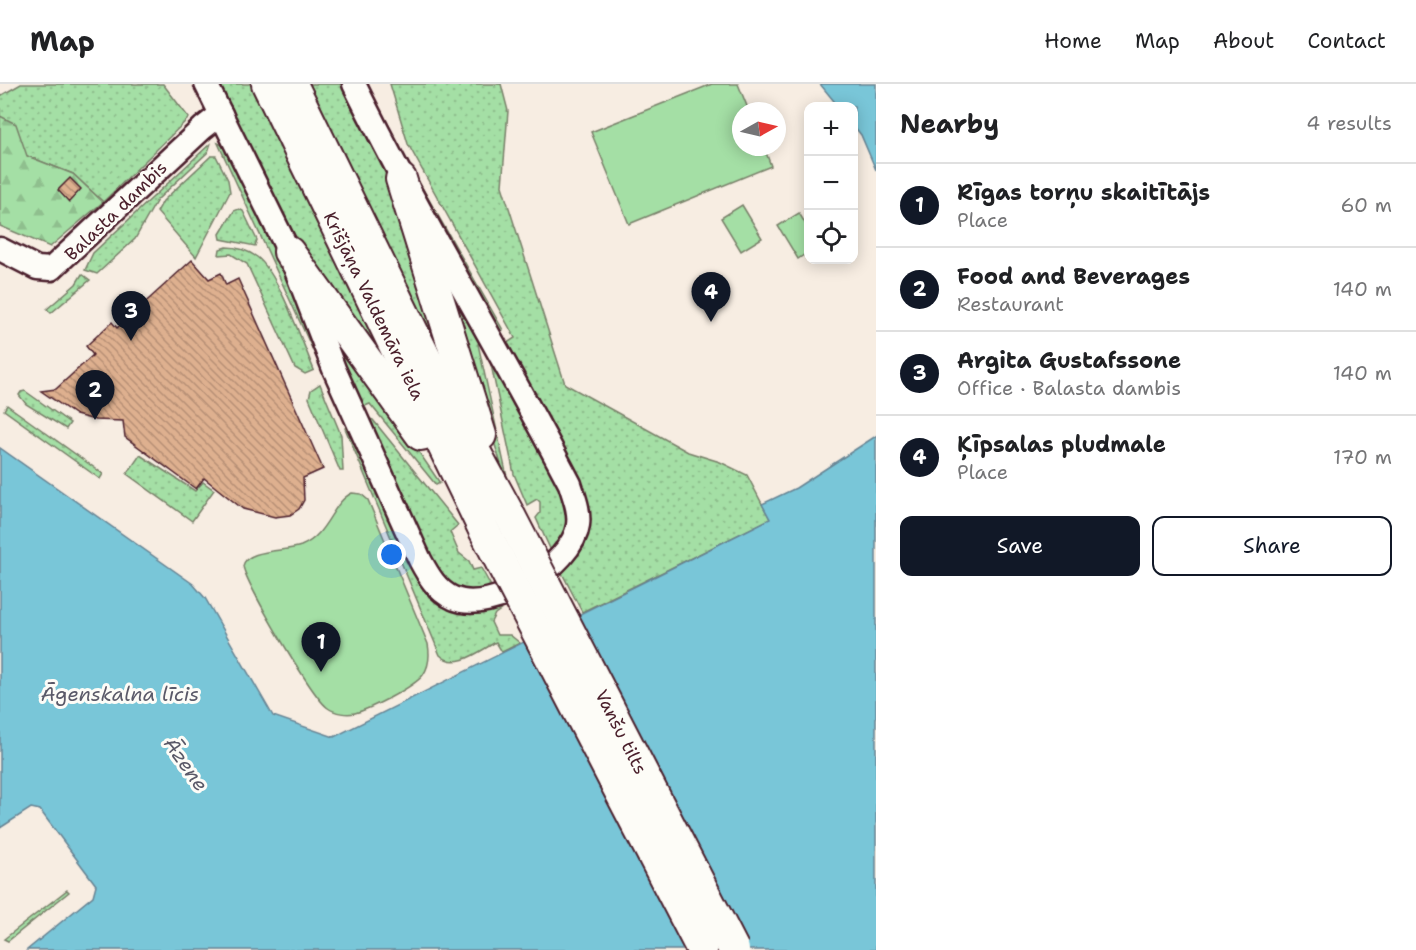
<!DOCTYPE html>
<html lang="en">
<head>
<meta charset="utf-8">
<style>
	:root { --surface:#fff; --page:#f2f2f2; --text:#202124; --muted:#757577; --line:#e0e0e0; --accent:#111827 }
	body { margin:0; font-family:"Shantell Sans",sans-serif; background:var(--page); color:var(--text) }
	.controls { position:absolute; right:18px; top:18px; display:grid; overflow:hidden; border-radius:12px; box-shadow:0 3px 15px #0003 }
	.controls button { width:54px; height:54px; display:grid; place-items:center; padding:0; border:0; border-bottom:2px solid var(--line); background:var(--surface); color:var(--text); font:30px sans-serif }
	.compass { position:absolute; left:732px; top:18px; width:54px; height:54px; border-radius:50%; background:var(--surface); box-shadow:0 3px 15px #0003; rotate:82deg }
	.you { position:absolute; left:392px; top:471px; width:21px; height:21px; margin:-15px; border:4px solid #fff; border-radius:50%; background:#1a73e8; box-shadow:0 0 0 9px #1a73e833 }
	.badge { display:grid; place-items:center; width:39px; height:39px; border-radius:50%; background:var(--accent); color:#fff; font-size:20px; font-weight:700 }
	.pin { position:absolute; translate:-50% -50px; filter:drop-shadow(0 2px 3px #0008) }
	.pin::after { content:''; position:absolute; top:32px; width:21px; height:18px; background:inherit; clip-path:polygon(0 0,100% 0,50% 100%) }
	.list { margin:0; padding:0; list-style:none }
	h2 { display:flex; justify-content:space-between; align-items:center; height:78px; margin:0; padding:0 24px; font-size:26px }
	h2 small { font-size:20px; font-weight:400; color:var(--muted) }
	.list li { display:grid; grid-template-columns:39px 1fr auto; gap:18px; align-items:center; box-sizing:border-box; height:84px; padding:0 24px; border-top:2px solid var(--line) }
	.list b { display:block; font-size:22px; white-space:nowrap }
	.list p { margin:0; font-size:20px; white-space:nowrap; color:var(--muted) }
	.list em { font-size:20px; font-style:normal; color:var(--muted) }
	.actions { display:flex; gap:12px; padding:18px 24px }
	.actions a { flex:1; padding:14px 0; border:2px solid var(--accent); border-radius:12px; text-align:center; font-size:21px; color:var(--accent) }
	.actions .main { background:var(--accent); color:#fff }
	.icon { flex:none; width:33px; height:33px; fill:none; stroke:currentColor; stroke-width:2; stroke-linecap:round; stroke-linejoin:round }
	.map { position:relative; flex:none; width:876px; height:866px; overflow:hidden }
	header { display:flex; align-items:center; gap:36px; box-sizing:border-box; height:84px; padding:0 30px; background:var(--surface); border-bottom:2px solid var(--line) }
	header strong { font-size:28px }
	nav { display:flex; gap:33px; margin-inline-start:auto; font-size:21px }
	main { display:flex }
	aside { flex:1; background:var(--surface) }
	.map>svg:first-child { display:block }
	.grass { fill:url(#grass-dots); stroke:#777f68; stroke-width:1.5 }
	.forest { fill:url(#forest-firs); stroke:#777f68; stroke-width:1.5 }
	.park { fill:#a4dfa5; stroke:#777f68; stroke-width:1.5 }
	.water { fill:#79c6d8; stroke:#668393; stroke-width:1.5 }
	.building { fill:url(#building-back-hatch); stroke:#4a1f2b; stroke-width:1.5 }
	.lines { fill:none; stroke-linecap:round; stroke-linejoin:round }
	.minor-casing { stroke:#4a1f2b; stroke-width:27 }
	.major-casing { stroke:#4a1f2b; stroke-width:34 }
	.minor { stroke:#fdfcf7; stroke-width:22 }
	.major { stroke:#fdfcf7; stroke-width:30 }
	.major-bridge-casing { stroke:#4a1f2b; stroke-width:34; stroke-linecap:butt }
	.major-bridge { stroke:#fdfcf7; stroke-width:30 }
	.labels { text-anchor:middle; stroke-width:6; stroke-linejoin:round; paint-order:stroke }
	.street-label { font-size:18px; fill:#4a1f2b; stroke:#fdfcf7 }
	.water-label { font-size:20px; font-style:italic; fill:#5a5968; stroke:#fdfcf7 }
</style>
</head>
<body>
<header>
<strong>Map</strong>
<nav><a>Home</a><a>Map</a><a>About</a><a>Contact</a></nav>
</header>
<main>
<div class="map">
<svg width="876" height="866" viewBox="0 0 876 866">
	<defs>
		<pattern id="grass-dots" width="8" height="8" patternUnits="userSpaceOnUse" patternTransform="scale(1.5)"><rect width="8" height="8" fill="#a4dfa5"/><path d="M2 2h.1M6 6h.1" fill="none" stroke="#8fbf8e" stroke-width="1.8" stroke-linecap="round"/></pattern>
		<pattern id="forest-firs" width="22" height="20" patternUnits="userSpaceOnUse" patternTransform="scale(1.5)"><rect width="22" height="20" fill="#a4dfa5"/><path d="M5 1l3.5 6h-7zM16 11l3.5 6h-7z" fill="#8fbf8e"/></pattern>
		<pattern id="building-back-hatch" width="6" height="6" patternUnits="userSpaceOnUse" patternTransform="scale(1.5)"><rect width="6" height="6" fill="#deb08f"/><path d="M-1 5l2 2M0 0l6 6M5-1l2 2" fill="none" stroke="#b68f75"/></pattern>
	</defs>
	<rect width="100%" height="100%" fill="#f7ede2"/>
	<filter id="ink" filterUnits="userSpaceOnUse"><feTurbulence type="fractalNoise" baseFrequency=".0167" numOctaves="2"/><feDisplacementMap in="SourceGraphic" scale="12" xChannelSelector="R" yChannelSelector="G"/><feConvolveMatrix kernelMatrix="1 2 1 2 8 2 1 2 1" color-interpolation-filters="sRGB"/></filter>
	<g filter="url(#ink)">
		<g class="grass">
			<path d="M21,0H163L189,34L103,118L73,90L27,72L0,41V12Z"/>
			<path d="M217,0H256L409,315L289,147Z"/>
			<path d="M304,0H343L397,110L450,296Z"/>
			<path d="M390,0H501L508,27L502,102L565,300L688,368L720,378L747,391L770,435L582,528L561,487L582,461L504,261L515,254L408,60Z"/>
			<path d="M211,59L208,68L157,116L135,155L97,190L85,186L93,169Z"/>
			<path d="M218,59L228,64L258,124L311,249L316,273Z"/>
			<path d="M399,60L402,68L503,246L498,249L397,61Z"/>
			<path d="M211,72H216L228,96L230,108L196,173L157,128L163,117Z"/>
			<path d="M239,125L243,127L257,156L255,162L221,155L220,150L234,127Z"/>
			<path d="M226,163C237,163 247,166 257,173C279,190 302,258 314,286L305,290L295,284L247,180L231,170L219,171L220,165Z"/>
			<path d="M435,169L485,256L478,260L507,393H505Z"/>
			<path d="M82,190L90,196L51,229L47,225L76,200Z"/>
			<path d="M317,219L440,399L436,401L370,320L360,324Z"/>
			<path d="M489,271C509,307 566,396 569,432C569,446 559,458 552,469L536,434L540,429V418L537,415L527,421L514,390Z"/>
			<path d="M320,300L341,351L343,387H340L309,314L311,306Z"/>
			<path d="M25,307L70,339L66,345L26,320L19,311L21,308Z"/>
			<path d="M7,321L103,390L100,395L4,326Z"/>
			<path d="M364,333L373,336L458,441L450,448L459,469L469,477L473,486L481,484L492,504C465,510 455,506 437,486Z"/>
			<path d="M349,339L421,497L500,520L502,525L495,530L491,538L497,551H510L520,559L502,568L496,558C481,566 456,587 440,571L345,344Z"/>
			<path d="M140,371L195,407L203,398L214,406L192,437L127,390Z"/>
			<path d="M67,806L69,808L8,857L4,855Z"/>
		</g>
		<path class="forest" d="M0,32L16,40L27,72L73,90L103,118L50,163L0,142Z"/>
		<g class="park">
			<path d="M712,0H738L749,27H741V63H764L771,82L629,140L591,48Z"/>
			<path d="M742,121L762,154L741,167L721,134Z"/>
			<path d="M799,129L808,144V168L798,175L778,142Z"/>
			<path d="M352,409L361,410L368,416L428,560C430,571 430,581 423,591C414,603 370,625 355,629C347,631 335,629 328,624C313,614 246,500 243,482C246,465 285,468 301,462C329,450 331,419 352,409Z"/>
		</g>
		<g class="water">
			<path d="M820,0H876V86L861,51L854,42V22H838Z"/>
			<path d="M876,352V866H27L93,812L96,801L40,726L31,724L0,744V364L193,500L205,514L273,632L334,653L770,435L762,420L796,404Z"/>
		</g>
		<g class="building">
			<path d="M70,94L81,105L69,118L58,106Z"/>
			<path d="M192,176L209,195L221,189L226,201L238,195L323,385L303,394L304,416L299,425L290,431L275,433L243,425L204,394L196,405L125,353L123,337L95,336L76,331L41,307L56,305L93,271L86,262L112,238L117,244Z"/>
		</g>
		<g class="lines">
			<g class="minor-casing">
				<g id="minor">
					<path d="M206,0L289,168L334,285L420,476C428,491 437,507 453,514C490,532 573,481 578,441C580,427 574,413 570,400C500,266 421,136 354,0"/>
					<path d="M0,165L37,184L51,185L203,44L221,30"/>
				</g>
			</g>
			<g class="major-casing">
				<g id="major">
					<path d="M267,0L483,444"/>
					<path d="M292,0L440,303L509,430"/>
					<path d="M401,95L481,351"/>
					<path d="M289,168L421,351"/>
				</g>
			</g>
			<use href="#minor" class="minor"/>
			<use href="#major" class="major"/>
			<g class="major-bridge-casing">
				<g id="major-bridge">
					<path d="M509,430L734,866"/>
					<path d="M483,444L702,866"/>
				</g>
			</g>
			<use href="#major-bridge" class="major-bridge"/>
		</g>
	</g>
	<g class="labels">
		<g class="street-label">
			<text transform="translate(116 127) rotate(-44)" y="6">Balasta dambis</text>
			<text transform="translate(374 222) rotate(64)" y="6">Krišjāņa Valdemāra iela</text>
			<text transform="translate(621 648) rotate(63)" y="6">Vanšu tilts</text>
		</g>
		<g class="water-label">
			<text x="120" y="617">Āgenskalna līcis</text>
			<text transform="translate(186 680) rotate(55)" y="7">Āzene</text>
		</g>
	</g>
</svg>
<div class="controls">
<button>+</button>
<button>−</button>
<button><svg class="icon" aria-label="locate" viewBox="0 0 24 24"><circle cx="12" cy="12" r="6"/><path d="M12 2v4M12 18v4M2 12h4M18 12h4"/></svg></button>
</div>
<svg class="compass" viewBox="-18 -18 36 36"><path d="M0-13l5 13h-10z" fill="#e53935"/><path d="M0 13l5-13h-10z" fill="#757577"/></svg>
<div class="you"></div>
<div class="pin badge" style="left:321px;top:588px">1</div>
<div class="pin badge" style="left:95px;top:336px">2</div>
<div class="pin badge" style="left:131px;top:257px">3</div>
<div class="pin badge" style="left:711px;top:238px">4</div>
</div>
<aside>
<h2>Nearby<small>4 results</small></h2>
<ul class="list">
<li><span class="badge">1</span><div><b>Rīgas torņu skaitītājs</b><p>Place</p></div><em>60 m</em></li>
<li><span class="badge">2</span><div><b>Food and Beverages</b><p>Restaurant</p></div><em>140 m</em></li>
<li><span class="badge">3</span><div><b>Argita Gustafssone</b><p>Office · Balasta dambis</p></div><em>140 m</em></li>
<li><span class="badge">4</span><div><b>Ķīpsalas pludmale</b><p>Place</p></div><em>170 m</em></li>
</ul>
<div class="actions"><a class="main">Save</a><a>Share</a></div>
</aside>
</main>
</body>
</html>
